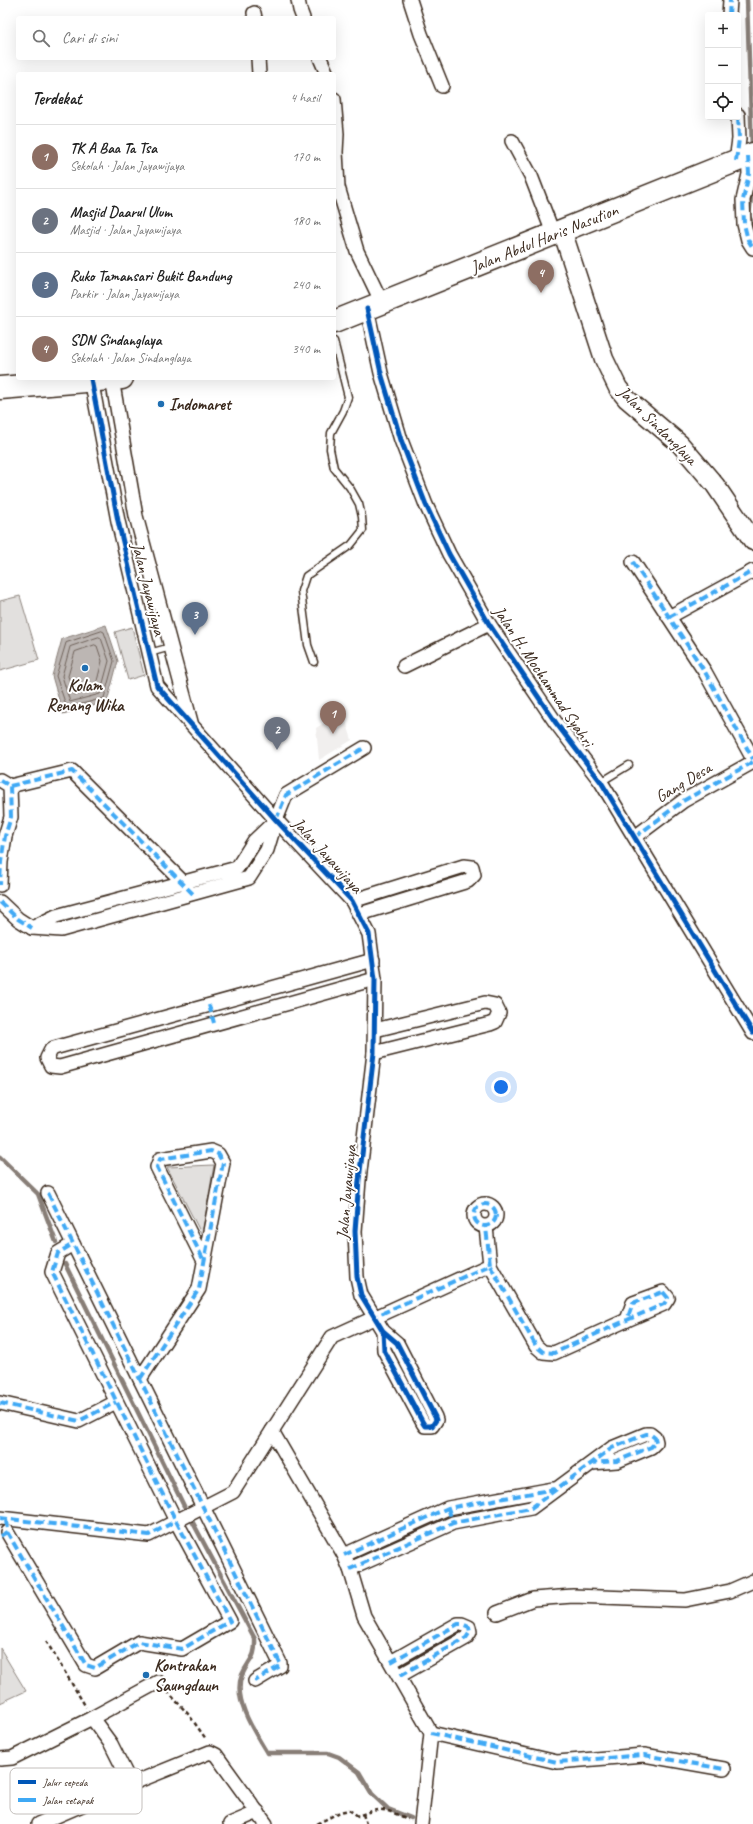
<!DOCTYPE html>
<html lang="id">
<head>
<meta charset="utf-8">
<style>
	:root { --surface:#fff; --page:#f2f2f2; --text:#222; --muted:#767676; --line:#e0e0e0; --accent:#1a73e8 }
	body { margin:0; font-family:Caveat,sans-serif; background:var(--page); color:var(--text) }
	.controls { position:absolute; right:12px; top:12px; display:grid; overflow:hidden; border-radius:4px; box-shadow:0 4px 16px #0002 }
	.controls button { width:36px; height:36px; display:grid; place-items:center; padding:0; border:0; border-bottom:1px solid var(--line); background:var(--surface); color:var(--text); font:20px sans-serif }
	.you { position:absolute; left:501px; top:1087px; width:14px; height:14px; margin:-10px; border:3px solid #fff; border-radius:50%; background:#1a73e8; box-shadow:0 0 0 6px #1a73e833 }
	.badge { display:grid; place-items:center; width:26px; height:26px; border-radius:50%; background:var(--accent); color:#fff; font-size:13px; font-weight:700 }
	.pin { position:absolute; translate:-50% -33px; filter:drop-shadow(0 1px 2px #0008) }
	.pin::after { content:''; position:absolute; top:21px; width:14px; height:12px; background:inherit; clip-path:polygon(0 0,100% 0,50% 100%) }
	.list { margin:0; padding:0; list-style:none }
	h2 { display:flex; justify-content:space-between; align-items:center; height:52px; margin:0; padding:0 16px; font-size:17px }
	h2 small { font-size:13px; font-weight:400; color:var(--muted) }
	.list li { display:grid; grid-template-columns:26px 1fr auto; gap:12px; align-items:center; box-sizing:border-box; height:64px; padding:0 16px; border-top:1px solid var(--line) }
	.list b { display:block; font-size:15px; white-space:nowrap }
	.list p { margin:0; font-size:13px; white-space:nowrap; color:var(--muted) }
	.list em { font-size:13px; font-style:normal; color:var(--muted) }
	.icon { flex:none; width:22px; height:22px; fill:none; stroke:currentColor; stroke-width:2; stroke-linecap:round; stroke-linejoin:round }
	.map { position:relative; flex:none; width:753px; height:1824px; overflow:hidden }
	.search { position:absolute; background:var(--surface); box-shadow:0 4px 16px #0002; left:16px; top:16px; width:320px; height:44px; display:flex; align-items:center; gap:10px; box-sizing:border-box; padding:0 14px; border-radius:4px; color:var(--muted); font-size:15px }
	.panel { position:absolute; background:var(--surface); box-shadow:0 4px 16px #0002; left:16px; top:72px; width:320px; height:308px; border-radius:4px }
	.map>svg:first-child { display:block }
	.built { fill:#f1efee }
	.green { fill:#e2e0de; stroke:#8e857e }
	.water { fill:#bcb6b3; stroke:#887e77 }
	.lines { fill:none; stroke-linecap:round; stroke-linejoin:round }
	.shore { stroke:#6f625a; stroke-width:1 }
	.stream { stroke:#887e77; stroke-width:4.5 }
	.lane-casing { stroke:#3b2a1e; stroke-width:9 }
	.street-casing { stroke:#3b2a1e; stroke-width:16 }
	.secondary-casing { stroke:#3b2a1e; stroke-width:21 }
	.highway-casing { stroke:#3b2a1e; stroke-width:25 }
	.path { stroke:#3b2a1e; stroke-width:2.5; stroke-dasharray:4 3; stroke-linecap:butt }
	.lane { stroke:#fff; stroke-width:6 }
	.street { stroke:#fff; stroke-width:13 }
	.secondary { stroke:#fff; stroke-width:18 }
	.highway { stroke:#fff; stroke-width:22 }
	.quiet { stroke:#3fa9f5; stroke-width:4; stroke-dasharray:8 4; stroke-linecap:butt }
	.cycleway-casing { stroke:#fff; stroke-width:8 }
	.cycleway { stroke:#0057b8; stroke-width:5 }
	.poi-dot { fill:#1f6fb2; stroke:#fff; stroke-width:1.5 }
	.labels { text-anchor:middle; stroke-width:4; stroke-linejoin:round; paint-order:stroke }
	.street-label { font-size:17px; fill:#3b2a1e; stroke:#fff }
	.poi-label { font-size:17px; font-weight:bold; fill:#3b2a1e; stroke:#fff; text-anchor:start }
	.key { fill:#fff; stroke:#c4bfbc; stroke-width:1 }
	.key-label { font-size:11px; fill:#3b2a1e }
</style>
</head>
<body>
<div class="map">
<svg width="753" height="1824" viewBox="0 0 753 1824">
	<rect width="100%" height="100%" fill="#fff"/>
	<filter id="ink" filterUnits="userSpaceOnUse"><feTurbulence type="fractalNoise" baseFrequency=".025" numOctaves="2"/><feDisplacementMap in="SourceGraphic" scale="8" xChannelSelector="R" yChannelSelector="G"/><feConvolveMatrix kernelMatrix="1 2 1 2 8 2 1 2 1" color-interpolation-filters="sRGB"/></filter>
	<g filter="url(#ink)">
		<path class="built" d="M343,711L352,740L319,760L316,728Z"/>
		<g class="green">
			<path d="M20,596L39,660L0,671V601Z"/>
			<path d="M132,627L144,675L128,680L115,632Z"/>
			<path d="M214,1165L202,1235L167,1167Z"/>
			<path d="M0,1648L26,1691L0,1703Z"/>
		</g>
		<path class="water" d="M106,625L118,661L107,702L63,714L52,676L62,639Z"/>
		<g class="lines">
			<g class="shore">
				<path d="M102,631L104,632L114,661L104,698L67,708L56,676L66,643Z"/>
				<path d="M99,637L101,638L109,661L100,694L70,702L62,676L70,647Z"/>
				<path d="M95,645L97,646L102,661L95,689L74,695L68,676L75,652Z"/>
			</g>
			<g class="stream">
				<path d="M747,0L752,149"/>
				<path d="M753,182L749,216L753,225"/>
				<path d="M0,1157L38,1194L56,1242"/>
				<path d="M65,1264L184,1506"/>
				<path d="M191,1519L255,1639C256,1659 249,1659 242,1675C232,1699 255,1733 267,1753H328L339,1757L359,1772L372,1794L388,1809L411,1818"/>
			</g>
			<g class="lane-casing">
				<g id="lane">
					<path d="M149,653L171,647"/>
					<path d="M314,662L308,645L301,591L306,576L351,545L363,530L362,517L359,504L350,488L334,468L330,449L331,433L343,411L348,397L334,341"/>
					<path d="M601,782L629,765"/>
				</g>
			</g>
			<g class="street-casing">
				<g id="street">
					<path d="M298,0L300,10L303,18"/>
					<path d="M410,0L421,34L442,86"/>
					<path d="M254,13L255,18"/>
					<path d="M729,15L730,0"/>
					<path d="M258,58L259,74"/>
					<path d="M320,58L327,74"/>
					<path d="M334,99L337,134L336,152L338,187L357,251L382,303"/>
					<path d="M512,141L531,176L553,233"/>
					<path d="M748,156L749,174L743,200L744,224L748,240L753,248"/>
					<path d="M736,161L739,139L738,115"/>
					<path d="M367,309L381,373L401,440L426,505L449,554L489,624L556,723L601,782L753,1033"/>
					<path d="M91,379L118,521L157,686L276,820L352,901L369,934L375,979L374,1053L359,1180L355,1231L357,1277L361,1295L383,1331L397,1343L435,1417L436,1420L432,1426H425L423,1423L384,1350L383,1331"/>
					<path d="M112,379L136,516L191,722"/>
					<path d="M633,562L705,672L753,759"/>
					<path d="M669,617L753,571"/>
					<path d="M404,666L489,624"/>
					<path d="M0,780L10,786L11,817L5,836L1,862L0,885"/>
					<path d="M10,786L72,771L187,886"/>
					<path d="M276,820L267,850L249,878L61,930L32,928L56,916L237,868L254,841Z"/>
					<path d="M276,820L286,795L364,748"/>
					<path d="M635,837L683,801L753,762"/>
					<path d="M352,901L464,866L472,867L474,875L468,881L360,914"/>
					<path d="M0,902L18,919L32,928"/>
					<path d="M373,960L54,1048L51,1050L47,1058L51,1066L60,1067L375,979"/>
					<path d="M374,1053L490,1024L495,1022L499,1013L495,1005L485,1003L375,1030"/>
					<path d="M48,1193L280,1663V1666L255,1681"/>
					<circle cx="485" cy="1215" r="11"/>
					<path d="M490,1265L536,1346L543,1352L554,1353L627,1320"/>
					<path d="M663,1292L668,1298L664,1304L627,1320L633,1303Z"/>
					<path d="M140,1379L199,1289L223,1163L218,1154L211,1151L160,1159L157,1167L204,1261"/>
					<path d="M0,1403L79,1421L116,1402"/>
					<path d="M272,1431L344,1555L350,1569L364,1616L431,1733L421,1824"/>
					<path d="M0,1518L149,1535L233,1492L332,1337L490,1265L486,1227"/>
					<path d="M7,1532L86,1665L95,1668L139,1642L182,1649L230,1621L176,1521L52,1272L58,1253L73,1244"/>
					<path d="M344,1555L448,1508L553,1489"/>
					<path d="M350,1569L453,1523L531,1508L612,1448L646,1434H650L655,1438L656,1442L651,1447L617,1461L592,1463"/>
					<path d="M497,1613L533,1599L573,1596L685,1600L730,1591L753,1581"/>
					<path d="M391,1662L458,1624H462L469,1627L470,1632L466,1638L399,1676"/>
					<path d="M92,1718L158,1682"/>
					<path d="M431,1733L557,1762L644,1755L724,1769"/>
					<path d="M0,1759L12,1758L92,1718L111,1744L131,1784"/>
					<path d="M38,1824L131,1784L210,1752L216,1755L266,1824"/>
					<path d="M230,1824L258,1812"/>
				</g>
			</g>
			<g class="secondary-casing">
				<path id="secondary" d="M562,230L604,359L618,388L627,399L680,444L715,485L753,541"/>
			</g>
			<g class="highway-casing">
				<g id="highway">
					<path d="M334,322L753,154"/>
					<path d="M0,388L122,378"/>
				</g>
			</g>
			<g class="path">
				<path d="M46,1641L86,1707"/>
				<path d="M167,1691L189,1715L206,1739"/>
				<path d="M363,1814L366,1824"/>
				<path d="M317,1824L340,1812L349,1810L358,1816C382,1806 384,1809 408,1819"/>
			</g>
			<use href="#lane" class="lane"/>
			<use href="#street" class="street"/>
			<use href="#secondary" class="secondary"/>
			<use href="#highway" class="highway"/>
			<g class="quiet">
				<path d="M729,15L730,0"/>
				<path d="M748,156L749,174L743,200L744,224L748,240L753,248"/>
				<path d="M736,161L739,139L738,115"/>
				<path d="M633,562L705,672L753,759"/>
				<path d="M669,617L753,571"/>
				<path d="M0,780L10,786L11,817L5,836L1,862L0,885"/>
				<path d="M10,786L72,771L193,894"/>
				<path d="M276,820L286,795L364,748"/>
				<path d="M635,837L683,801L753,762"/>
				<path d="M0,902L18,919L32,928"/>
				<path d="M209,1005L214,1023"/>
				<path d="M48,1193L280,1663V1666L255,1681"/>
				<circle cx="485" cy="1215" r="11"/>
				<path d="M490,1265L536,1346L543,1352L554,1353L627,1320"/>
				<path d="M663,1292L668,1298L664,1304L627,1320L633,1303Z"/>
				<path d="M376,1320L374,1317L490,1265L486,1227"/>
				<path d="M140,1379L199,1289L223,1163L218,1154L211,1151L160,1159L157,1167L204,1261"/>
				<path d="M0,1403L79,1421L116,1402"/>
				<path d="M448,1508L453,1523"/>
				<path d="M0,1518L149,1535L176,1521"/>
				<path d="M7,1532L86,1665L95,1668L139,1642L182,1649L230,1621L176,1521L52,1272L58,1253L73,1244"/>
				<path d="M0,1536L7,1532L6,1518"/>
				<path d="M344,1555L448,1508L555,1489"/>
				<path d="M350,1569L453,1523L531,1508L612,1448L646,1434H650L655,1438L656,1442L651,1447L617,1461L592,1463"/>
				<path d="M391,1662L458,1624H462L469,1627L470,1632L466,1638L399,1676"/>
				<path d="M431,1733L557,1762L644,1755L724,1769"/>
			</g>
			<g class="cycleway-casing">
				<g id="cycleway">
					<path d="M367,309L381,373L401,440L426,505L449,554L489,624L556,723L601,782L753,1033"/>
					<path d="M91,379L118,521L157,686L276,820L352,901L369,934L375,979L374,1053L359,1180L355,1231L357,1277L361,1295L383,1331L397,1343L435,1417L436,1420L432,1426H425L423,1423L384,1350L383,1331"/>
				</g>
			</g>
			<use href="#cycleway" class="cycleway"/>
		</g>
	</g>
	<g class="poi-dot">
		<circle cx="161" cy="404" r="4"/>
		<circle cx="85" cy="668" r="4"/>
		<circle cx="146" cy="1675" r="4"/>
	</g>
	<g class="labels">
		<g class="street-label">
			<text transform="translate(544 238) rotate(-22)" y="6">Jalan Abdul Haris Nasution</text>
			<text transform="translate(658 425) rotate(45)" y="6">Jalan Sindanglaya</text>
			<text transform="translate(149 589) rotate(76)" y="6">Jalan Jayawijaya</text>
			<text transform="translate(544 676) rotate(56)" y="6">Jalan H. Mochammad Syahri</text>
			<text transform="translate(683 782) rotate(-31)" y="6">Gang Desa</text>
			<text transform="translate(328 855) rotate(48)" y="6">Jalan Jayawijaya</text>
			<text transform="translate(346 1192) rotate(-85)" y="6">Jalan Jayawijaya</text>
		</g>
		<g class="poi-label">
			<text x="169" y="410">Indomaret</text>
			<text x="85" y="691" text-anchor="middle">Kolam<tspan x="85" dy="20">Renang Wika</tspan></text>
			<text x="154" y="1671">Kontrakan<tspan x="154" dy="20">Saungdaun</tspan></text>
		</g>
	</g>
	<rect x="10" y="1768" width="132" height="46" rx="6" class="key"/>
	<rect x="18" y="1780" width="18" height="4" fill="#0057b8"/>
	<rect x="18" y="1798" width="18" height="4" fill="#3fa9f5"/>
	<g class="key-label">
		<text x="43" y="1786">Jalur sepeda</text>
		<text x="43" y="1804">Jalan setapak</text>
	</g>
</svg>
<div class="controls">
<button>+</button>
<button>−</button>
<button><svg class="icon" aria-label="locate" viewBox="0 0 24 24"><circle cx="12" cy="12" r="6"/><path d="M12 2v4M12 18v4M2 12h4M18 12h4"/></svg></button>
</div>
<div class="you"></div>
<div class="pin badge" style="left:333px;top:734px;background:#8d6e63">1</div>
<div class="pin badge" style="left:277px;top:750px;background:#6b7280">2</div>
<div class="pin badge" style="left:195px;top:635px;background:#5c6f8a">3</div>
<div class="pin badge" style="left:541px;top:293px;background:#8d6e63">4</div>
<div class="search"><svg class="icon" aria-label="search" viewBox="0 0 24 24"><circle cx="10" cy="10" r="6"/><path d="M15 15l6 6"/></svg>Cari di sini</div>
<section class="panel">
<h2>Terdekat<small>4 hasil</small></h2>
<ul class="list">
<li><span class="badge" style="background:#8d6e63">1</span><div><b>TK A Baa Ta Tsa</b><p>Sekolah · Jalan Jayawijaya</p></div><em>170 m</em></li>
<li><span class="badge" style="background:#6b7280">2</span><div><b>Masjid Daarul Ulum</b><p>Masjid · Jalan Jayawijaya</p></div><em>180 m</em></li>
<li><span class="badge" style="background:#5c6f8a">3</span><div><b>Ruko Tamansari Bukit Bandung</b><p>Parkir · Jalan Jayawijaya</p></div><em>240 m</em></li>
<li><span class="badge" style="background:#8d6e63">4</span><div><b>SDN Sindanglaya</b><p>Sekolah · Jalan Sindanglaya</p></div><em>340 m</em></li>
</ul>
</section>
</div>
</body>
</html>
